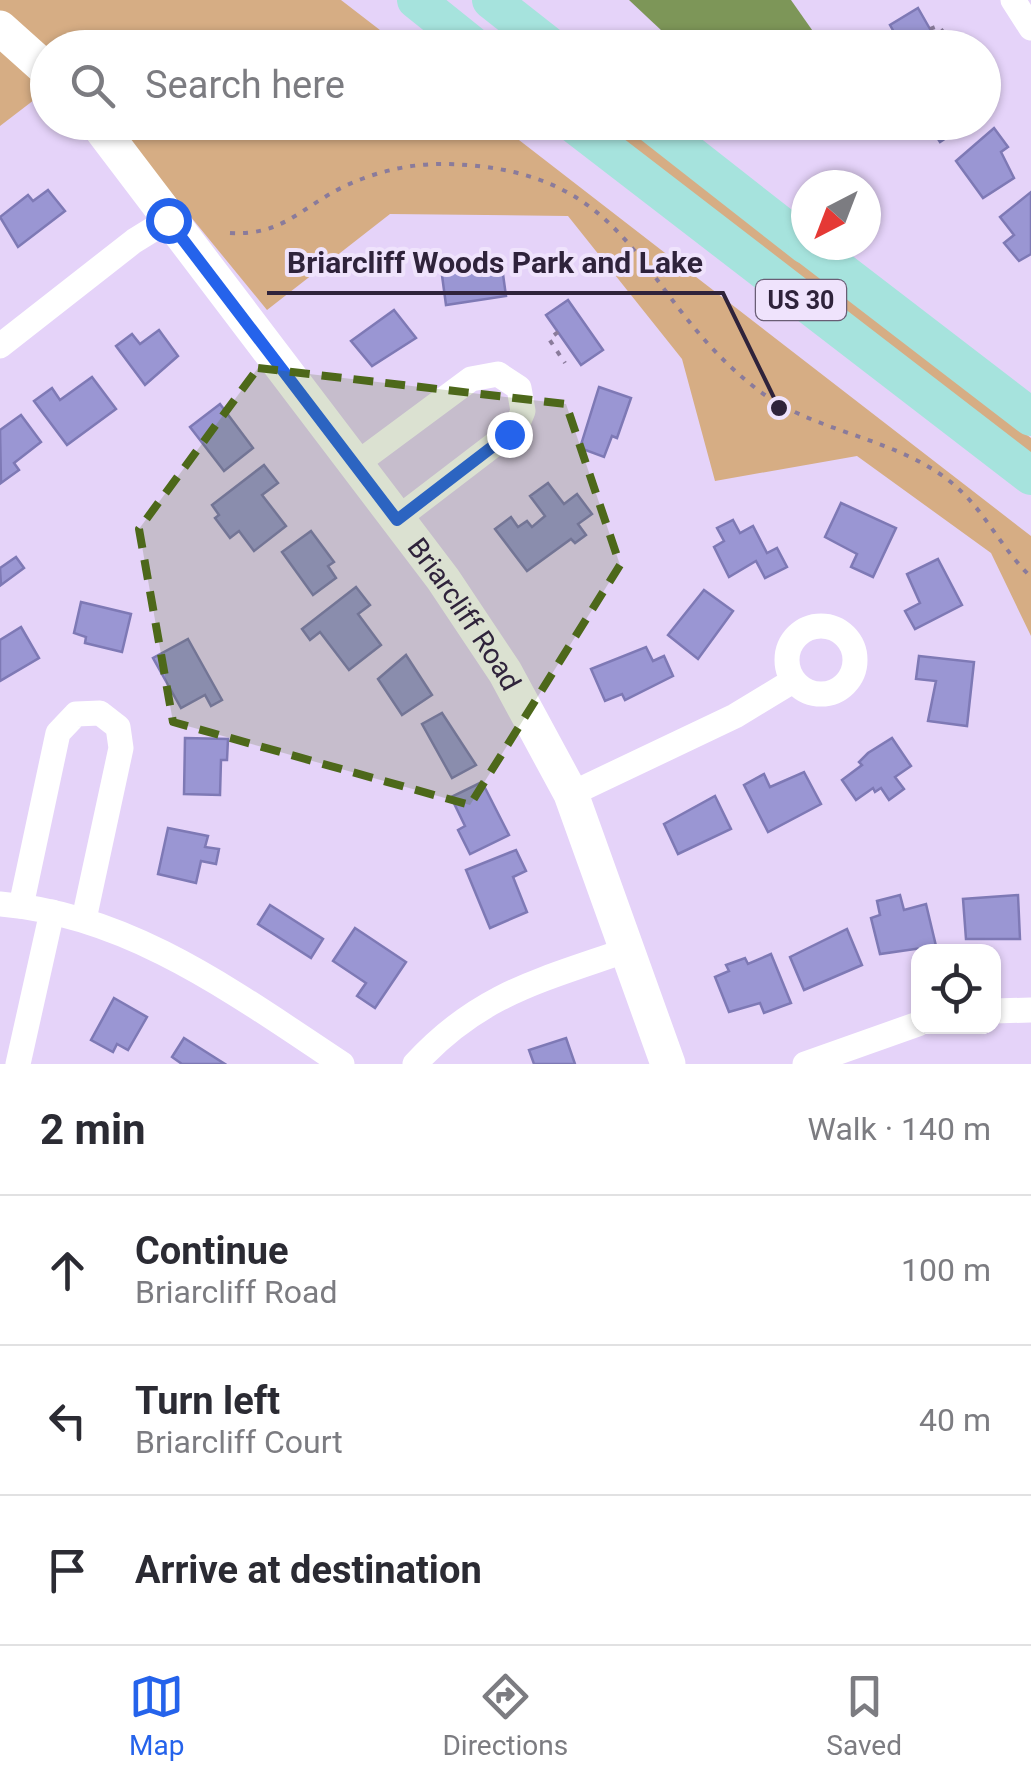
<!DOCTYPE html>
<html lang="en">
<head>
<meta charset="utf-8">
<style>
	:root { --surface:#fff; --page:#f7f7f7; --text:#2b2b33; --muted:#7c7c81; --line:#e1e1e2; --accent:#2563eb }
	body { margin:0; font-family:Roboto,sans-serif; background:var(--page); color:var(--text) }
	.controls { position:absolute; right:30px; bottom:30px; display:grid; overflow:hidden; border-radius:20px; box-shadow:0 2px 8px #0004 }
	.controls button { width:90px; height:90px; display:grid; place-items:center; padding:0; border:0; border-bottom:2px solid var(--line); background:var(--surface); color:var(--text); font:50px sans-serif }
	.compass { position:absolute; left:791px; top:170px; width:90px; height:90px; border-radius:50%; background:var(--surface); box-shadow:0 2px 8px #0004; rotate:222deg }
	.stop { position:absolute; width:30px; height:30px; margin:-22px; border:8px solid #2563eb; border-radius:50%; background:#fff }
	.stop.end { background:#2563eb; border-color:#fff; box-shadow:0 2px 10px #0008 }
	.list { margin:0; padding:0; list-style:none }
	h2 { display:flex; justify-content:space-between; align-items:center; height:130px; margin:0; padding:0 40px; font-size:42px }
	h2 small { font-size:32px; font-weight:400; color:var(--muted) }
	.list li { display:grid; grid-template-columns:65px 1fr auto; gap:30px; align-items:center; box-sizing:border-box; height:150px; padding:0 40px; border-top:2px solid var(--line) }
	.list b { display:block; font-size:38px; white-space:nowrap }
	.list p { margin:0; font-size:32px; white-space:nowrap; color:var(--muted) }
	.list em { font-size:32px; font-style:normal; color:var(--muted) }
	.icon { flex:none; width:55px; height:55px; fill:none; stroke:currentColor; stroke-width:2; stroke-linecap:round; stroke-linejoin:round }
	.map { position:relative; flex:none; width:1031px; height:1064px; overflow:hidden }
	.search { position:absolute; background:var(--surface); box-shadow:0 2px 8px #0004; left:30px; right:30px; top:30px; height:110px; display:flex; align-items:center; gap:25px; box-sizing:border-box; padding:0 35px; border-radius:55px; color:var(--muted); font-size:38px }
	.sheet { height:580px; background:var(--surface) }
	nav { display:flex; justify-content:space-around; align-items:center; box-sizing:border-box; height:140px; border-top:2px solid var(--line); background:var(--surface); font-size:28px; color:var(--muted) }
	nav a { display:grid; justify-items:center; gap:5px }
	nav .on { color:var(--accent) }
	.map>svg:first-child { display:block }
	.green { fill:#d6ad84 }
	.water { fill:#7d9658 }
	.building { fill:#9a96d3; stroke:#7e79b5; stroke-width:2.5 }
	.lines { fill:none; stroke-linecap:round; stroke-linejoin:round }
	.path { stroke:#8a7b9b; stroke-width:4; stroke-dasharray:5 8; stroke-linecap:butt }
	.street { stroke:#fff; stroke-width:25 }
	.secondary { stroke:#fff; stroke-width:35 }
	.primary { stroke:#a6e3dd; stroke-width:38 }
	.route { stroke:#2563eb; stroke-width:12 }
	.marked { fill:#4d681a; fill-opacity:0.2; stroke:#4d681a; stroke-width:8; stroke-dasharray:20 12; stroke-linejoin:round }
	.labels { text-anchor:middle; stroke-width:8; stroke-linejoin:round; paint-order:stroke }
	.shield { fill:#efe3fc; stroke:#695d75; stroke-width:2.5 }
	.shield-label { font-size:25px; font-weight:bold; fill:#2f233b }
	.street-label { font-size:28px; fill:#2f233b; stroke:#efe3fc }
	.leader { fill:none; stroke:#2f233b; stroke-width:4 }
	.callout-dot { fill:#2f233b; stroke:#efe3fc; stroke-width:4 }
	.callout-label { font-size:30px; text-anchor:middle; font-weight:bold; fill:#2f233b; stroke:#efe3fc; stroke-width:8; stroke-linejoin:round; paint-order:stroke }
</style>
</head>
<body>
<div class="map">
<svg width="1031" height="1064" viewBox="0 0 1031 1064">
	<rect width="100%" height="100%" fill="#e5d3f9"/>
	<g class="green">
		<path d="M0,0H341L402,47L48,48L47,90L0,126Z"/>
		<path d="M114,123H497L1031,536V636L991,553L857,456L715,481L682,359L568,216L390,214L267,310Z"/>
		<path d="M599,123H621L1031,438V455Z"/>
	</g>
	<path class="water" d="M629,0H791L824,47H679Z"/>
	<g class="building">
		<path d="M918,8L930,29L941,48H903L890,25Z"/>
		<path d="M927,122H970L940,142Z"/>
		<path d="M994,128L1008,147L1001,152L1014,178L983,198L956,161Z"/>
		<path d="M48,190L65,211L18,247L0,217L28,195L33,201Z"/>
		<path d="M1031,192V254L1019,261L1004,243L1014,235L1000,217Z"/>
		<path d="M480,262L481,270L502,267L506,296L446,305L441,268Z"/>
		<path d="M568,300L603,350L581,365L546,315Z"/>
		<path d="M394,310L416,338L372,366L351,341Z"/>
		<path d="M159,330L178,356L145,385L116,346L132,334L140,344Z"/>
		<path d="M92,377L116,409L67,445L34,401L52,388L60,400Z"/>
		<path d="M599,387L631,398L617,438L612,436L604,457L580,448Z"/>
		<path d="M220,404L253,448L224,471L190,427Z"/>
		<path d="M21,415L41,442L14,463L19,470L1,483L0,430Z"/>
		<path d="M264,465L278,483L262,495L286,526L254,551L239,531L230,538L215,518L219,515L212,505Z"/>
		<path d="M548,483L564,504L577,494L592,514L578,524L586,535L575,543L571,539L527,571L495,529L511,517L518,527L527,521L532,527L545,516L530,496Z"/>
		<path d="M841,503L896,528L873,577L851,567L857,554L825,537Z"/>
		<path d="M733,520L740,533L753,526L767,553L777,548L787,567L765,578L756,561L729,577L714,547L724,541L717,528Z"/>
		<path d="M311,531L334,562L328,566L336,578L313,595L282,552Z"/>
		<path d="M16,557L24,568L1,585L0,568Z"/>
		<path d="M938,559L962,605L915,629L905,611L920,603L907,574Z"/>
		<path d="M356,587L370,605L358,614L381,645L349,670L320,632L310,640L302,629Z"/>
		<path d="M704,590L733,611L698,659L668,635Z"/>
		<path d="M81,602L131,614L122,652L85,643L86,637L74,633Z"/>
		<path d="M21,627L39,658L0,681V640Z"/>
		<path d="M188,639L222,700L211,706L205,695L181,708L153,658Z"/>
		<path d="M646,647L653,661L664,656L673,676L625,700L622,694L605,701L591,669Z"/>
		<path d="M406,655L432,695L402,715L378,679Z"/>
		<path d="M919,656L974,662L967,726L928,721L936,681L916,679Z"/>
		<path d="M442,713L476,765L452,778L422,724Z"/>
		<path d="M185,738L228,739L227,760H221L220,795L184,794Z"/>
		<path d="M892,738L911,766L895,777L904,789L889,800L881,788L875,792L873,788L856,800L842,780L862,765L859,762L868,753Z"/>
		<path d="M804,772L821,804L768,832L744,785L764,774L770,787Z"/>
		<path d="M482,782L509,835L470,854L458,830L465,826L451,797Z"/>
		<path d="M715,796L731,829L678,854L664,824Z"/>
		<path d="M168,828L208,836L205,847L219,849L216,864L201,861L196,883L158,874Z"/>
		<path d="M516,850L526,871L513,877L527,912L490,928L466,870Z"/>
		<path d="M900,895L904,910L926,904L936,946L880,954L871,918L880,915L877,901Z"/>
		<path d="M1018,895L1020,939H966L963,899Z"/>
		<path d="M270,905L323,939L311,958L258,924Z"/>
		<path d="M355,928L406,962L375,1008L357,996L366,983L333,961Z"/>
		<path d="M847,929L862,965L804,990L790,957Z"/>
		<path d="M771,954L791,1003L764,1013L760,1003L729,1012L715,977L729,971L726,965L745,958L748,964Z"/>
		<path d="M114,998L147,1017L128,1050L117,1044L113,1052L91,1040Z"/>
		<path d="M184,1038L225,1064H182L172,1057Z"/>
		<path d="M566,1038L575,1064H534L529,1050Z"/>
	</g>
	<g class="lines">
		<g class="path">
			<path d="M930,29L938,26L950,40"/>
			<path d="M230,233C283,236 301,207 345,186C377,171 413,163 448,164C640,170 634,295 758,390C808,428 875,435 929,467C982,498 992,539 1031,577"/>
			<path d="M558,332L549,339L565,363"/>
		</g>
		<g class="street">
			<path d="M1013,0L1031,28"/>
			<path d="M0,346L134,241L168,220"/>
			<path d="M355,465L471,379L498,374L519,388L523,411L516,428L397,519"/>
			<circle cx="821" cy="660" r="34"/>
			<path d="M571,794L735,716L791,682"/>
			<path d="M0,904C131,915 236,994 342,1064"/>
			<path d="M21,906L58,733L76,714L100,713L118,727L121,748L84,919"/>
			<path d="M994,1011L1031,1010"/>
			<path d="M18,1064L52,912"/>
			<path d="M415,1064C480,993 542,980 630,949"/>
			<path d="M805,1064L918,1024"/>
		</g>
		<g class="secondary">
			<path d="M0,28L48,71"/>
			<path id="s1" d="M96,122L443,579L505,672L571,794L668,1064"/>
		</g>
		<g class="primary">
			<path d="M416,0L476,48"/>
			<path d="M491,0L552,48"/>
			<path d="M571,122L1031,476"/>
			<path d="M649,122L806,245"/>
			<path d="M807,245L1031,417"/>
		</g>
	</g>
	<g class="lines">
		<path class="route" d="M168,220L397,520L509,434"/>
	</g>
	<path class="marked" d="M258,368L566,404L620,565L470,805L173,722L139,529Z"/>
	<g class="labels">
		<rect class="shield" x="756" y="280" width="90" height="40" rx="8"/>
		<g class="shield-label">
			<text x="801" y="309">US 30</text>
		</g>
		<g class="street-label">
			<text dy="10" stroke="none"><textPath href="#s1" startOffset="615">Briarcliff Road</textPath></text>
		</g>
	</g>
	<path class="leader" d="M779 408L723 293H267"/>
	<circle class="callout-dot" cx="779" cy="408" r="10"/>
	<g class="callout-label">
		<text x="495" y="273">Briarcliff Woods Park and Lake</text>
	</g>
</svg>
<div class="controls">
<button><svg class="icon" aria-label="locate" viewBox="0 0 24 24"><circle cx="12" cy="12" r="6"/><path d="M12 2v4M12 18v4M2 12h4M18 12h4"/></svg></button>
</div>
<svg class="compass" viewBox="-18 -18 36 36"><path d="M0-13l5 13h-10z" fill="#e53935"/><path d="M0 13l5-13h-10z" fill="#7c7c81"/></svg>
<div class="stop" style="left:168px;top:220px"></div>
<div class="stop end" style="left:509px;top:434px"></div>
<div class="search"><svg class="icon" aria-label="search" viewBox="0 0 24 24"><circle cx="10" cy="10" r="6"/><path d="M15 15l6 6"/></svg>Search here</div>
</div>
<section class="sheet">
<h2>2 min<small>Walk · 140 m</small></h2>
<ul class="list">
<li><svg class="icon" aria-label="ahead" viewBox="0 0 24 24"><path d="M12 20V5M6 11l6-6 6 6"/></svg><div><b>Continue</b><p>Briarcliff Road</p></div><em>100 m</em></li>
<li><svg class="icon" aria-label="left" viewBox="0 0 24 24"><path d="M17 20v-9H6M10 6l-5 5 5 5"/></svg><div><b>Turn left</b><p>Briarcliff Court</p></div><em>40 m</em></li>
<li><svg class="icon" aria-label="arrive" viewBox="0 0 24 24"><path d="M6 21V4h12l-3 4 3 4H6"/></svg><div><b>Arrive at destination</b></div></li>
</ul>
</section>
<nav>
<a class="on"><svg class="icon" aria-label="map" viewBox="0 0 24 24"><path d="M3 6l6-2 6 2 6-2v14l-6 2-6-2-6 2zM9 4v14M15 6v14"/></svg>Map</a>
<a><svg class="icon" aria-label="directions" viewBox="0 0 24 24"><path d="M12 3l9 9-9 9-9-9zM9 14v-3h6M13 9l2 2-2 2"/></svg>Directions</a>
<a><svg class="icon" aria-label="saved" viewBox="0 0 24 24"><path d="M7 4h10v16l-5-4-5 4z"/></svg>Saved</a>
</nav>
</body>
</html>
